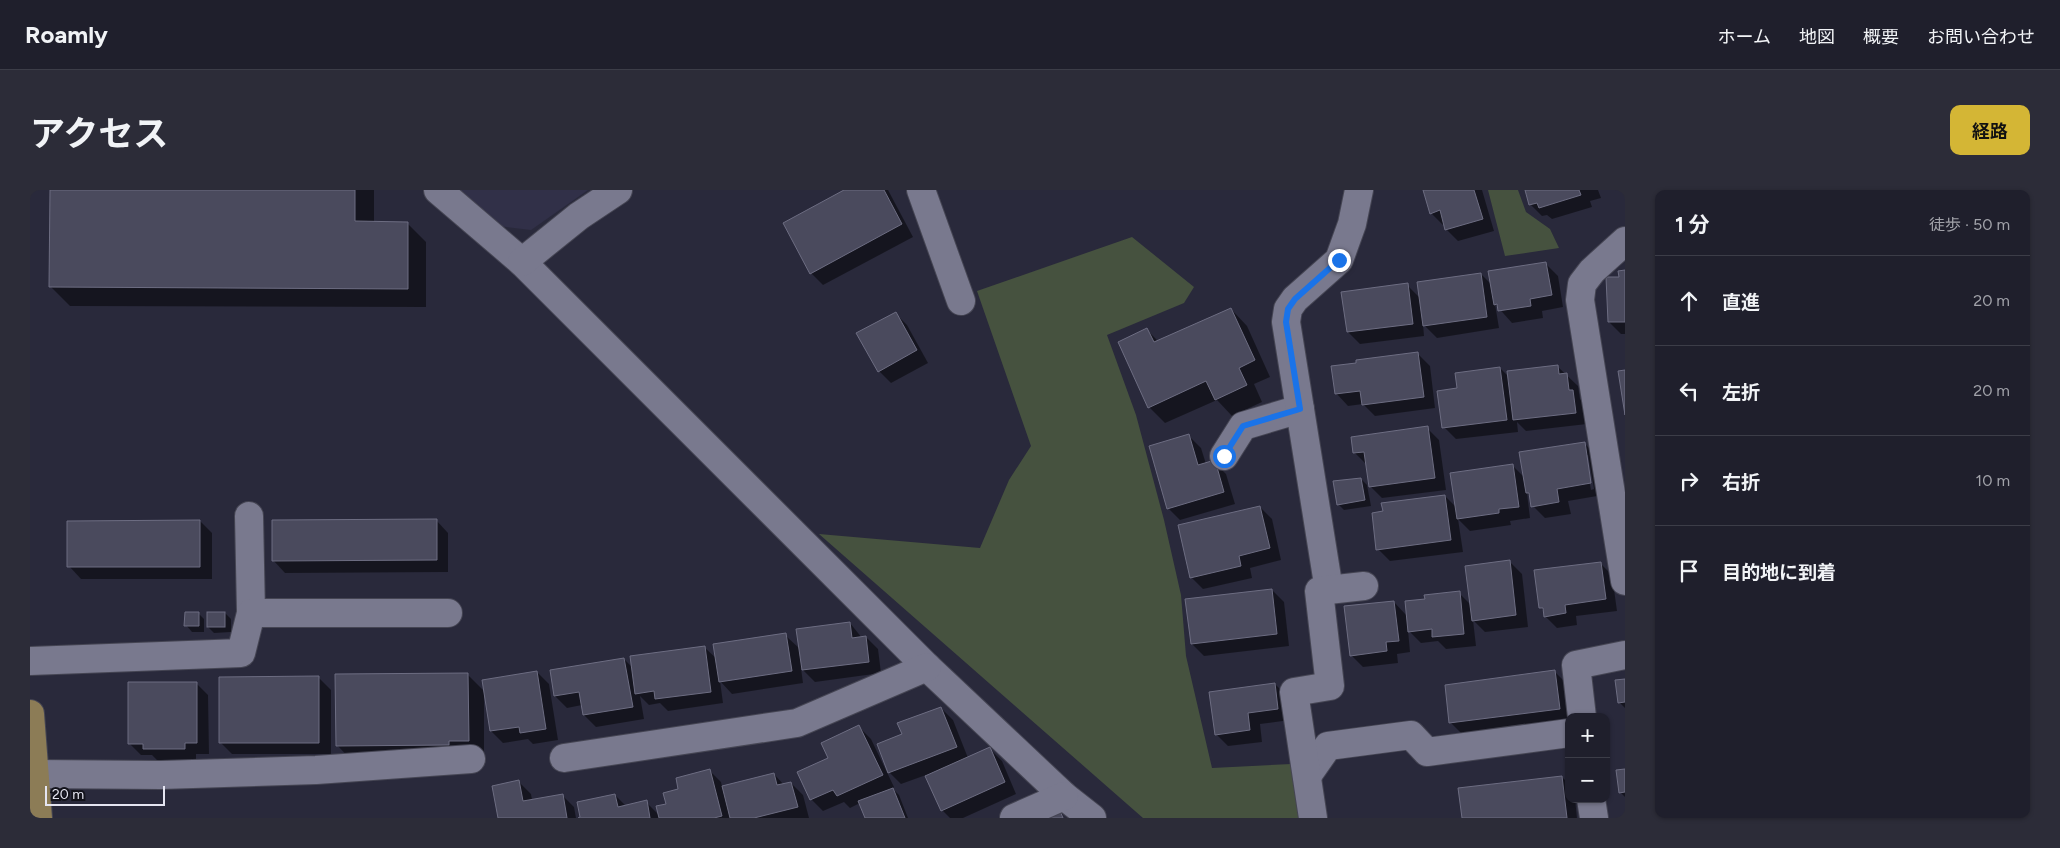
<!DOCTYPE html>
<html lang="ja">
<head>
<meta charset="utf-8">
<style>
	:root { --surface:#1f1f2c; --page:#2c2c38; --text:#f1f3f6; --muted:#a1a2a9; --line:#3c3d48; --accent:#d4b635 }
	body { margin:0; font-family:Figtree,"Noto Sans JP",sans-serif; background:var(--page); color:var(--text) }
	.controls { position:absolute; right:15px; bottom:15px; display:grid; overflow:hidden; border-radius:10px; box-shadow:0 1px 4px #0004 }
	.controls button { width:45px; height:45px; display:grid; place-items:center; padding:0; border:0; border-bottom:1px solid var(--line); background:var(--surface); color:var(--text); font:25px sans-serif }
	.scale { position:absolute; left:15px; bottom:12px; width:120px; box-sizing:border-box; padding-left:5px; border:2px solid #e5e5f1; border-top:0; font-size:14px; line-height:18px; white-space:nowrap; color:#e5e5f1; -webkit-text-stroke:4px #13131b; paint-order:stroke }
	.stop { position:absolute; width:15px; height:15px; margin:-11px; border:4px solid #1a73e8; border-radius:50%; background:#fff }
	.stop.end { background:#1a73e8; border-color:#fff; box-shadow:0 1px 5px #0008 }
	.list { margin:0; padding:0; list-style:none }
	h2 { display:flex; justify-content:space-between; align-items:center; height:65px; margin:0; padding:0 20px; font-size:21px }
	h2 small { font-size:16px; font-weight:400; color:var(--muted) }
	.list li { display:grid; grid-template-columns:32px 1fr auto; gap:15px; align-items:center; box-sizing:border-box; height:90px; padding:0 20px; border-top:1px solid var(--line) }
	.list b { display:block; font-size:19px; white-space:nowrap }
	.list em { font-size:16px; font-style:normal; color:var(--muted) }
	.icon { flex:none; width:28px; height:28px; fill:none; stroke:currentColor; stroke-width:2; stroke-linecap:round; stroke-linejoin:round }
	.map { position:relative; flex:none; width:1595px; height:628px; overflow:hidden; border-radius:10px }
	header { display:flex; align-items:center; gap:30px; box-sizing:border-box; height:70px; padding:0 25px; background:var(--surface); border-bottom:1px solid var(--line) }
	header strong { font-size:24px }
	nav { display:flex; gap:28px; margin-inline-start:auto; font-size:18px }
	.intro { display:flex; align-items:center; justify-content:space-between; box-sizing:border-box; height:120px; padding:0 30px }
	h1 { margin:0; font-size:35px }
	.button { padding:12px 22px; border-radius:10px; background:var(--accent); color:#111; font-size:18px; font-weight:700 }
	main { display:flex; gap:30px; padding:0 30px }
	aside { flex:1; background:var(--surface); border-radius:10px; box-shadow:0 1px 4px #0004 }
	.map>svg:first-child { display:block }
	.built { fill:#313048 }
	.green { fill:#46523f }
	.shadow { fill:#0007; fill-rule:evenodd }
	.building { fill:#4a4a5d; stroke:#6d6d82 }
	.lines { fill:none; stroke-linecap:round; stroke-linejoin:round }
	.minor-casing { stroke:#454553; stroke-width:30 }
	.major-casing { stroke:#454553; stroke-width:30 }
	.minor { stroke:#79798e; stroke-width:28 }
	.major { stroke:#8c7c56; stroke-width:28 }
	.route { stroke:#1a73e8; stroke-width:6 }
</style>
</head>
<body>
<header>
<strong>Roamly</strong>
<nav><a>ホーム</a><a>地図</a><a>概要</a><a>お問い合わせ</a></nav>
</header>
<div class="intro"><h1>アクセス</h1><a class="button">経路</a></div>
<main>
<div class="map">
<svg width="1595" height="628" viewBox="0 0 1595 628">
	<rect width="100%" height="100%" fill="#29293b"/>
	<path class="built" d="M429,0H558L501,40L469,36Z"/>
	<g class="green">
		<path d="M1458,0H1488L1496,22L1520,39L1529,58L1475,66Z"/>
		<path d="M1102,47L1164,97L1154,113L1077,145L1106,225L1134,330L1151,405L1156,466L1182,578L1261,574L1269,628H1113L789,344L950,358L979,290L1001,256L947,101Z"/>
	</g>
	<g class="shadow">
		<path d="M21,0H344V33H377L396,52V117L40,116L21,97Z"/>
		<path d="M817,0H858L883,47L793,95L781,83Z"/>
		<path d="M1394,0H1452L1464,41L1428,51L1416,39L1415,34L1413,35L1401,23Z"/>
		<path d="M1496,0H1568L1571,8L1560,11L1562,17L1522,29L1517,25L1512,26L1500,14Z"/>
		<path d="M1516,74L1528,86L1533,117L1512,121L1513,128L1482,133L1465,114L1469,138L1407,148L1393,134L1394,146L1330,154L1318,142L1377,95L1390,108L1451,84L1462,95Z"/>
		<path d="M1595,82V144H1591L1579,132Z"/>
		<path d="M1201,119L1217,136L1240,187L1224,194L1232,212L1202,226L1187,210L1135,233L1119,217L1117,140L1129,152Z"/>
		<path d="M865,123L877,135L898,173L861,193L849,181Z"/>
		<path d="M1388,164L1400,176L1405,218L1345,226L1333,214L1318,216L1306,203Z"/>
		<path d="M1527,176L1548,196L1550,209L1554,213L1557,234L1496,241L1487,232L1488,242L1426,249L1414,237L1428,199L1470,178L1479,187Z"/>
		<path d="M1397,238L1409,250L1416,300L1352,308L1340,296L1336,274L1324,262Z"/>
		<path d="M1159,246L1171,258L1176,274L1184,272L1196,284L1205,314L1150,330L1138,318Z"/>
		<path d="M1554,253L1566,265L1573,305L1538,311L1541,324L1515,328L1503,316L1501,307L1497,303L1500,328L1480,331L1481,335L1440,341L1428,329L1433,362L1360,371L1348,359L1415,306L1427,318L1482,275L1494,287ZM1555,265H1558L1564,299L1561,300Z"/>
		<path d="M1331,289L1337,295L1341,316L1314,320L1308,314Z"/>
		<path d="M1230,317L1242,329L1251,370L1220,378L1222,388L1173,399L1161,387Z"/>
		<path d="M406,330L418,343V382L255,383L243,370Z"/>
		<path d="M170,331L182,343V389H51L39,376Z"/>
		<path d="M1480,372L1492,384L1498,437L1455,442L1443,430L1446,456L1416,459L1408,451L1391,453L1378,440L1380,462L1367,464L1368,473L1333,477L1321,465L1364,412L1377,426L1429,403L1441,415Z"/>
		<path d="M1570,373L1582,385L1587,421L1546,426L1547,435L1527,438L1515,426L1514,421L1510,417Z"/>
		<path d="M1242,400L1254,412L1259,456L1174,466L1162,454Z"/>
		<path d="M168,423L174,429V442H162L156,435Z"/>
		<path d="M195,423L201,429V442L184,443L178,437Z"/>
		<path d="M820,433L832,448L836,447L848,459L851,483L785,492L771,478L773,493L702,504L690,491L693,513L638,521L630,513L619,515L610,506L614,529L566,537L554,525L552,515L537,518L525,506L594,469L603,478L674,457L687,469L755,445L770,459Z"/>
		<path d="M507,482L519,494L528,550L503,554L498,549L473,553L461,541L455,504H454V566L323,572L307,555L437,484L455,502Z"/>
		<path d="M1525,482L1537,494L1541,527L1539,531L1432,544L1420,532Z"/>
		<path d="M289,488L301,500V564H202L190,552Z"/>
		<path d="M1595,490V518L1589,512Z"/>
		<path d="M166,493L178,505L179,564H166V570H127L122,565H111L99,553Z"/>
		<path d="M1245,494L1257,506L1260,530L1230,534L1232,552L1198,556L1186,544Z"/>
		<path d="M911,518L923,530L938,568L960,559L972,571L986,604L933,628H920L912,620L896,585L871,594L859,582L873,545Z"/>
		<path d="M829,537L841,549L864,597L862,598L869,605L878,628H836L830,613L820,618L814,612L793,621L781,609L800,568Z"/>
		<path d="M679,580L691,592L692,597L744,584L754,595L761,593L773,605L779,628H552L585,605L596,616L616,612L629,625L650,600Z"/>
		<path d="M1595,580V607L1590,602Z"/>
		<path d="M1532,587L1539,594V609H1545L1547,628H1433Z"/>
		<path d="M489,592L501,604L502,610L532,605L544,617L546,628H469Z"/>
	</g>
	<g class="building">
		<path d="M20,0H325V31L378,32V99L19,97Z"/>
		<path d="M814,0H854L872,34L780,84L753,33Z"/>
		<path d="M1393,0H1444L1453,29L1415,40L1410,20L1400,24Z"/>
		<path d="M1495,0H1549L1551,5L1509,18L1507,13L1499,15Z"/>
		<path d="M1516,72L1522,105L1500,109L1501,116L1468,121L1467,114L1464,115L1458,81Z"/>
		<path d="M1595,80V132H1578L1576,87H1589L1588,81Z"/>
		<path d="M1451,83L1457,127L1393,136L1387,92Z"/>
		<path d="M1378,93L1383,134L1317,142L1311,102Z"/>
		<path d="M1201,118L1225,170L1209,178L1217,195L1185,210L1176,191L1118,218L1088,152L1117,138L1124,152Z"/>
		<path d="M866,122L887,160L848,182L826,143Z"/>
		<path d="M1388,162L1394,207L1332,215L1330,201L1305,204L1301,176L1326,173V170Z"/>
		<path d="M1528,175L1529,184L1537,183L1539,200H1543L1546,223L1483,230L1477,181Z"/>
		<path d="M1470,177L1477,230L1412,238L1407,201L1427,198L1425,183Z"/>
		<path d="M1595,180V225L1588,181Z"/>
		<path d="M1398,236L1405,288L1339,297L1334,262L1323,263L1321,247Z"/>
		<path d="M1159,244L1168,275L1185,270L1194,302L1137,319L1119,256Z"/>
		<path d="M1555,252L1561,293L1527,299L1529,312L1501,317L1499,303H1496L1489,262Z"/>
		<path d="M1483,274L1489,317L1469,319V323L1427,329L1420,283Z"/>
		<path d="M1331,288L1335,310L1307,315L1303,291Z"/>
		<path d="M1415,305L1421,350L1346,360L1342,323L1353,321L1351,313Z"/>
		<path d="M1230,316L1240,358L1209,366L1211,376L1160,388L1148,335Z"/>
		<path d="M407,329V370L242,371V330Z"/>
		<path d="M170,330V377H37V331Z"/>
		<path d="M1480,370L1486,425L1442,431L1435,376Z"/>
		<path d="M1571,372L1576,409L1535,415L1536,423L1514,427L1513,418H1509L1504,380Z"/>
		<path d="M1242,399L1247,444L1161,454L1155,409Z"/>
		<path d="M1430,401L1434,444L1402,447V439L1378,442L1375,411L1395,409L1394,405Z"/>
		<path d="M1364,411L1369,451L1356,452L1357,461L1320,466L1314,416Z"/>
		<path d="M155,422H169V436H154Z"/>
		<rect x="177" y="422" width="18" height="15"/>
		<path d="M820,432L822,448L836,446L839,472L772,480L766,439Z"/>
		<path d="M756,443L762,481L689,492L683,454Z"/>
		<path d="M675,456L681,502L625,509L624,501L605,504L600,466Z"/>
		<path d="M594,468L603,517L553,525L549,502L524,506L520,480Z"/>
		<path d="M1525,480L1530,519L1419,533L1415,495Z"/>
		<path d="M507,481L516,539L490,543L489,537L460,541L452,490Z"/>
		<path d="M438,483L439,551H419V555L306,556L305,484Z"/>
		<path d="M289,486V553H189V487Z"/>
		<path d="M1595,489V512L1588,513L1585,490Z"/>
		<path d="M98,492H167V553H155V559H113V554H98Z"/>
		<path d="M1245,493L1248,519L1218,523L1220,540L1185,545L1179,502Z"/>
		<path d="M911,517L927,557L858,583L847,554L872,544L867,533Z"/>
		<path d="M829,535L853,585L807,606L803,600L780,610L767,582L798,568L791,553Z"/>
		<path d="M960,557L975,592L911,621L895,586Z"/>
		<path d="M680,579L692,626L684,628H629L626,616L636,614L633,603L648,599L646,588Z"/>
		<path d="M1595,579V602L1589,603L1586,580Z"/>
		<path d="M744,583L747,595L761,592L768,617L724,628H700L692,596Z"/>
		<path d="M1532,586L1537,628H1432L1428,598Z"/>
		<path d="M489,590L493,611L533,604L537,628H468L462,596Z"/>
		<path d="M863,598L875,628H835L828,611Z"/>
		<path d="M585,604L588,617L617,610L620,628H548L550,627L547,612Z"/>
		<path d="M1030,621L1033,628H1015Z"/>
	</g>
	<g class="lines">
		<g class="minor-casing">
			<g id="minor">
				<path d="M408,0L492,72L897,477L1034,606L1062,628"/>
				<path d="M891,0L931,111"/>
				<path d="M1595,51L1562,81L1552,94L1550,110L1595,391"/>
				<path d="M492,72L549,26L588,0"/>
				<path d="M1194,266L1213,236L1270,219"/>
				<path d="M219,326L221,423"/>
				<path d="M1299,400L1256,132L1258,119L1265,109L1309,70L1322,34L1329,0"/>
				<path d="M0,471L211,463L221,423H418"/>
				<path d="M1552,527L1546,475L1595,465"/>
				<path d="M534,568L767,533L897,477"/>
				<path d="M4,584L131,585L286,580L441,569"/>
				<path d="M1277,586L1298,556L1381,545L1397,562L1539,543"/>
				<path d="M1561,609L1564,628"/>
				<path d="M984,628L1034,606"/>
				<path d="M1283,628L1264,502L1300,496L1289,401L1334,396"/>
			</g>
		</g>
		<g class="major-casing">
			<path id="major" d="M0,524L8,628"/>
		</g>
		<use href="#minor" class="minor"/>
		<use href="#major" class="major"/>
	</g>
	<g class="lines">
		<path class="route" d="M1194,266L1213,236L1270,219L1256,132L1258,119L1265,109L1309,70"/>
	</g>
</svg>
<div class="controls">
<button>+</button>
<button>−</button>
</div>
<div class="scale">20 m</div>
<div class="stop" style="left:1194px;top:266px"></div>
<div class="stop end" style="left:1309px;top:70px"></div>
</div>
<aside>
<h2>1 分<small>徒歩 · 50 m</small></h2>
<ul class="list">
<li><svg class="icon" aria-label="ahead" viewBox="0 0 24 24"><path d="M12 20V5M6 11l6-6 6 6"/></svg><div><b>直進</b></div><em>20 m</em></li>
<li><svg class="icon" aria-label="left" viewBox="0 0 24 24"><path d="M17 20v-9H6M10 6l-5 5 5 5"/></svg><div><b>左折</b></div><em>20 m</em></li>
<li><svg class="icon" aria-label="right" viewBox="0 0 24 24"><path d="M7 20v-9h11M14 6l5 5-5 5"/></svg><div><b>右折</b></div><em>10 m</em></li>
<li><svg class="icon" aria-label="arrive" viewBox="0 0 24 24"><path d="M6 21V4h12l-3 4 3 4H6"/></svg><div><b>目的地に到着</b></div></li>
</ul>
</aside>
</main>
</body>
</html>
